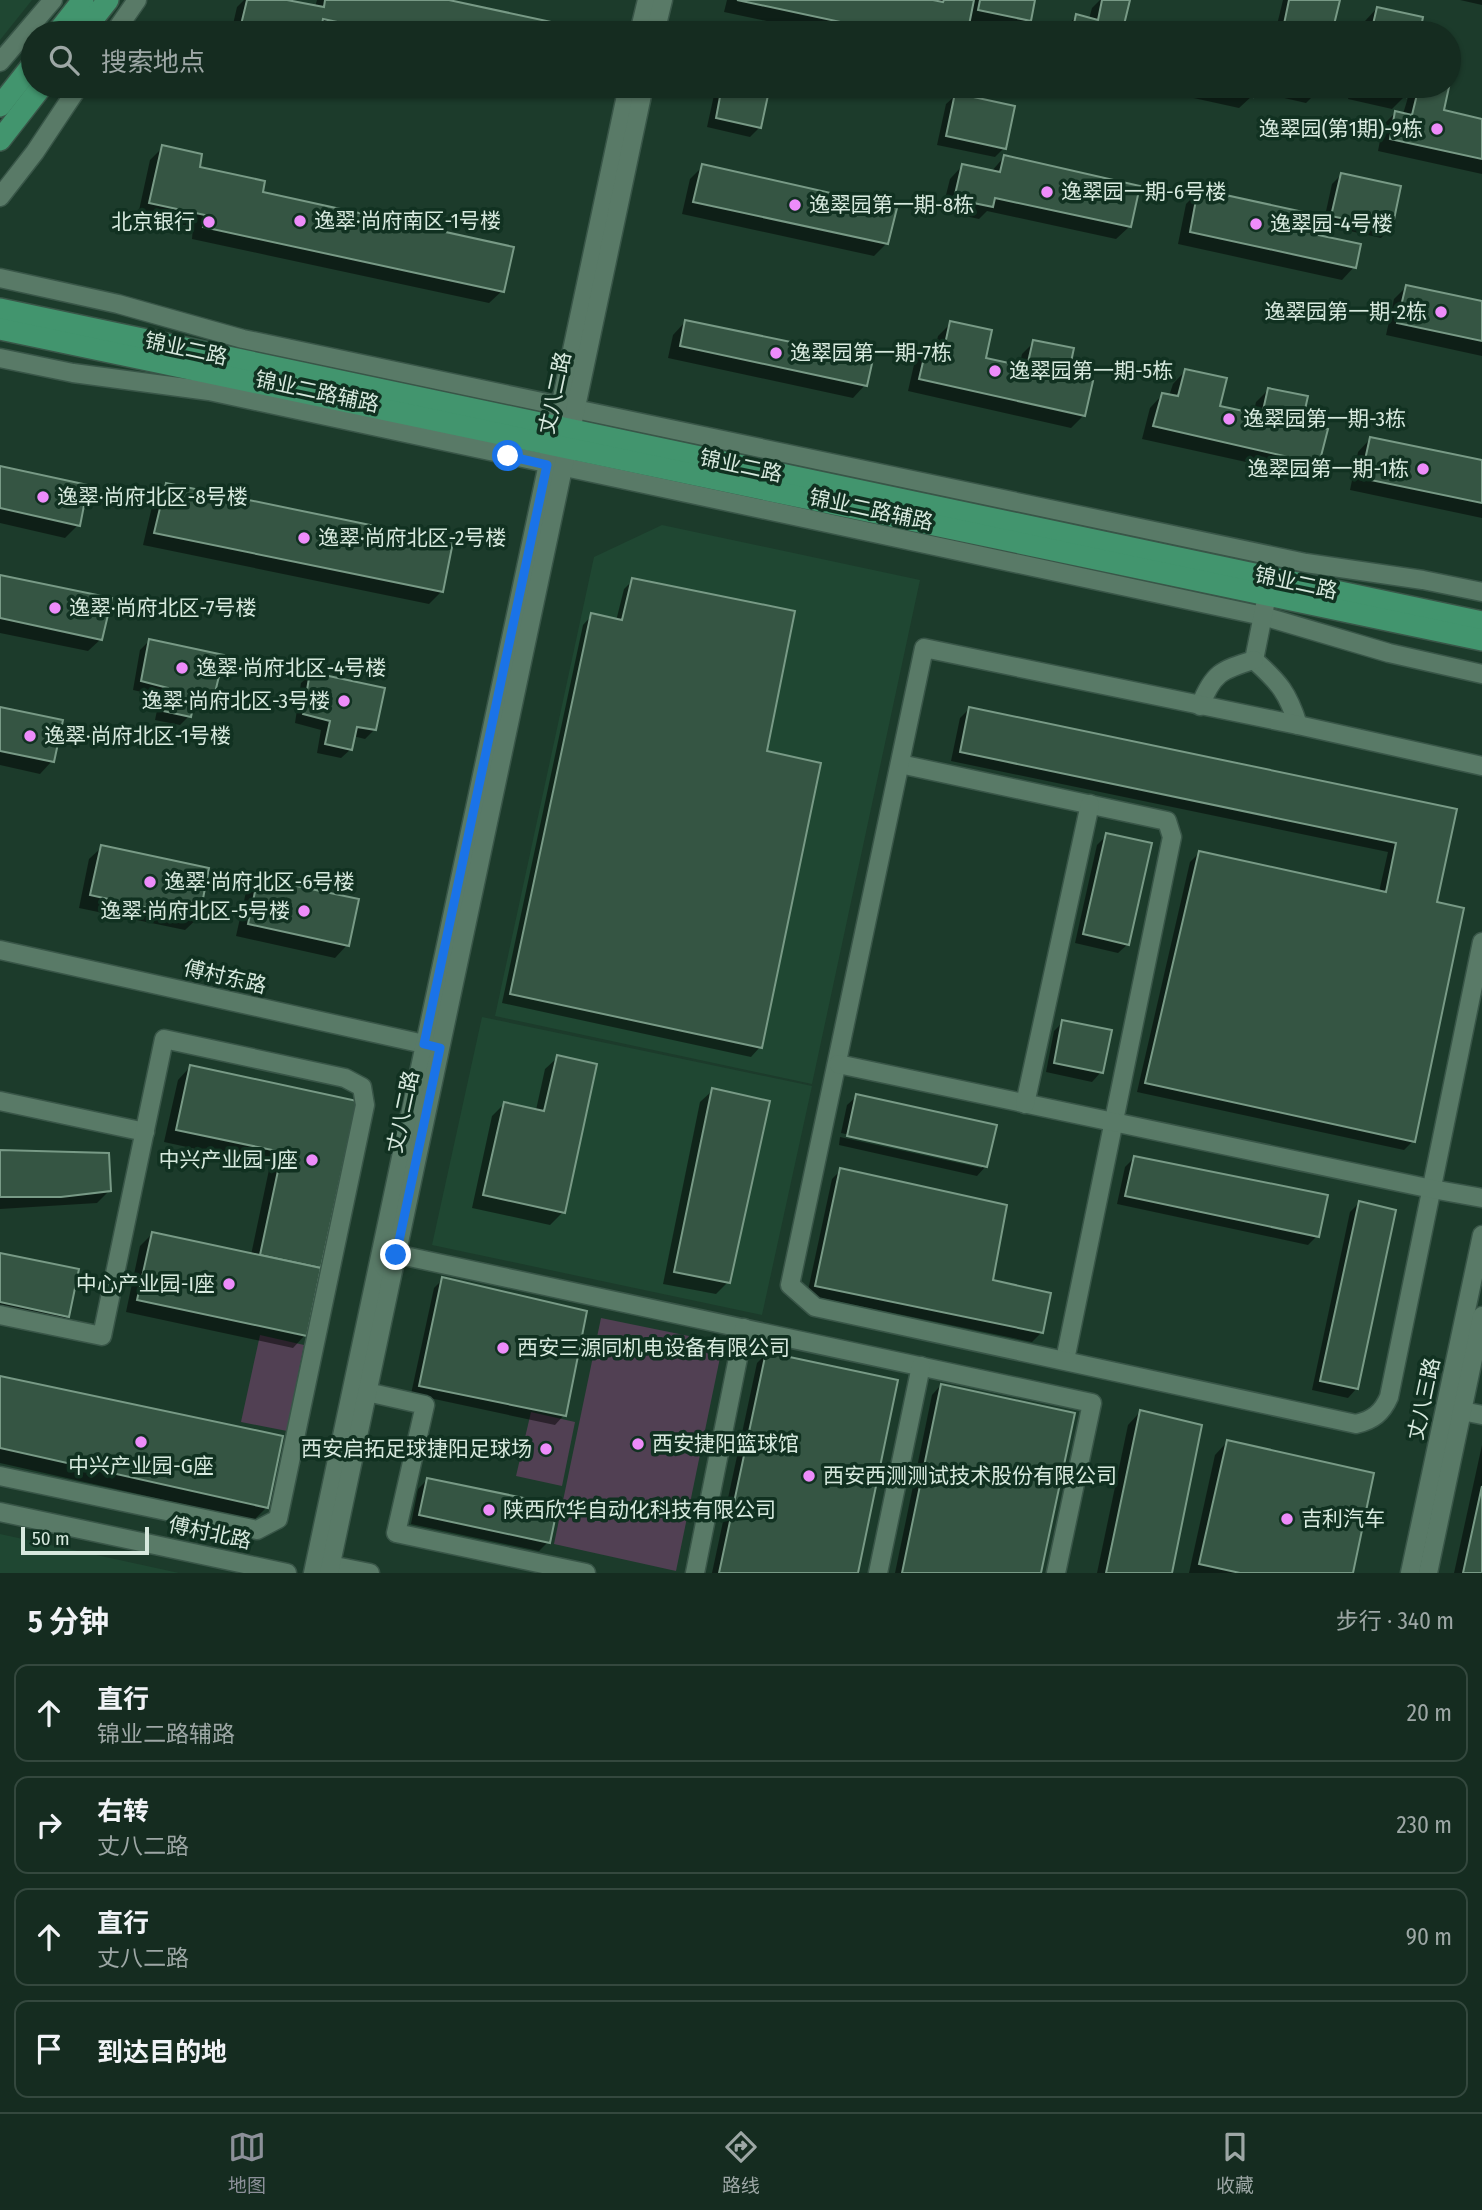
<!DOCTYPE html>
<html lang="zh">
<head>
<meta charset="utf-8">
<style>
	:root { --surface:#152c20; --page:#1e3429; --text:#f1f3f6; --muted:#9da7a5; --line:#34483e; --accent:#8c9099 }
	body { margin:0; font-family:"Fira Sans Condensed","Noto Sans SC",sans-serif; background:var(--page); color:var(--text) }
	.scale { position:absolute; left:21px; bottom:18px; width:128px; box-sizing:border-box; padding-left:7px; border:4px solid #d7e9de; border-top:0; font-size:19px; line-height:24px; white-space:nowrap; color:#d7e9de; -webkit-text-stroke:5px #113121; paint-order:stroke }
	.stop { position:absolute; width:21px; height:21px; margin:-16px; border:5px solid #1a73e8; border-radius:50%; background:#fff }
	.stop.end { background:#1a73e8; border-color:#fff; box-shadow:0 2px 7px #0008 }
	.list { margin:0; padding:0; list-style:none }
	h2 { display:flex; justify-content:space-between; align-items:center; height:91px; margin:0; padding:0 28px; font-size:30px }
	h2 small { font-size:23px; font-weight:400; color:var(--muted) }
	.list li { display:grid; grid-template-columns:46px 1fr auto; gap:21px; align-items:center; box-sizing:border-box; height:98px; margin:0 14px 14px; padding:0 14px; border:2px solid var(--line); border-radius:14px }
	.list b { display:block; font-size:26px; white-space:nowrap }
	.list p { margin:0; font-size:23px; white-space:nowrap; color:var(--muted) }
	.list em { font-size:23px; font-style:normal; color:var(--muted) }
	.icon { flex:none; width:38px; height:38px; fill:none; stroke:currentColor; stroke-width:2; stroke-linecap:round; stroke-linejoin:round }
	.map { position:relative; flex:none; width:1482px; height:1573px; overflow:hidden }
	.search { position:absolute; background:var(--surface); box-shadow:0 2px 5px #0004; left:21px; right:21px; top:21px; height:77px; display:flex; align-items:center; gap:18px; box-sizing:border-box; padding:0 24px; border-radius:38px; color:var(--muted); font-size:26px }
	.sheet { height:539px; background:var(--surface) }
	nav { display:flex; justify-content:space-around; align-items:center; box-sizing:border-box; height:98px; border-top:2px solid var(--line); background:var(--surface); font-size:19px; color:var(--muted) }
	nav a { display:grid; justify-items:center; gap:4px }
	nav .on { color:var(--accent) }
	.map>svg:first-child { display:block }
	.built { fill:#1f4732 }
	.garden { fill:#514053 }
	.shadow { fill:#0007 }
	.building { fill:#355543; stroke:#789a86; stroke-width:2 }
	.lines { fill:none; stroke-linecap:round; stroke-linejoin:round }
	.minor-casing { stroke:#395648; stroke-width:21 }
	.major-casing { stroke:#395648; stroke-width:24 }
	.minor { stroke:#597a67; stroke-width:18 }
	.major { stroke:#42956e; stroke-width:21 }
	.route { stroke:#1a73e8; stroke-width:9 }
	.poi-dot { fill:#ed8cfa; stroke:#113121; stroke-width:2.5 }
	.labels { text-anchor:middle; stroke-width:7; stroke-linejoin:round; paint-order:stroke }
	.poi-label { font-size:21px; fill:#d7e9de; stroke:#113121; text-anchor:start }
	.street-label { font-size:21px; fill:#d7e9de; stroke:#113121 }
</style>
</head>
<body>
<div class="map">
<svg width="1482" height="1573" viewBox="0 0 1482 1573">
	<rect width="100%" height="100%" fill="#1c3b2b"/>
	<g class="built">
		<path d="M0,0H32L0,40Z"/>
		<path d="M662,525L920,580L812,1084L495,1016L594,557Z"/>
		<path d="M482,1017L812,1086L762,1315L432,1245Z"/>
		<path d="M0,1534L179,1573H0Z"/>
	</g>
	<g class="garden">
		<path d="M601,1318L723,1343L676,1571L554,1544Z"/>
		<path d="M260,1335L304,1345L287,1431L241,1422Z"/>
		<path d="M531,1412L575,1422L562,1486L516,1476Z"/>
	</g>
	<g class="shadow">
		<path d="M244,0H278L315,7L317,0H440L553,24L551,33H231L237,7Z"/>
		<path d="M727,0H924L934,2L935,0H1034L1029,20L1017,33L967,22L966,31L974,33H824L724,12Z"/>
		<path d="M1100,0H1128L1121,33H1063L1064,28L1077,16L1089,19L1092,8Z"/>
		<path d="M1283,0H1338L1330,33H1275Z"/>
		<path d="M1460,0H1482V5Z"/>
		<path d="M1377,8L1421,18L1418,33H1362L1365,21Z"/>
		<path d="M716,86H768L760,127L750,137L707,127Z"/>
		<path d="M1139,86H1319V90L1306,103L1253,91L1252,96L1239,108Z"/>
		<path d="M1351,86H1407L1405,96L1392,109L1348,99Z"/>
		<path d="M1417,86L1447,88L1442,112L1482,121V174L1378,151L1383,125L1396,112L1403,114L1409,94Z"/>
		<path d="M956,95L1004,148L995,157L937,145L946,104Z"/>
		<path d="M163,147L198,169L502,291L489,303L192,239L193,227L138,215L150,160Z"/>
		<path d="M1004,157L1129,227L1116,239L987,211L979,219L942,211L950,179L962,166L991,172Z"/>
		<path d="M703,166L887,243L874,256L682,214L690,179Z"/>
		<path d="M1341,175L1390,228L1381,238L1323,225L1332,184Z"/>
		<path d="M1199,191L1354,267L1342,280L1178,244L1186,204Z"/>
		<path d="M1406,287L1482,303V356L1386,335L1394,299Z"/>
		<path d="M685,322L865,385L853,398L668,358L673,335Z"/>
		<path d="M951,323L984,359L1019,367L1022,354L1034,342L1066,377L1084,415L1071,428L908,391L915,360L928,347L935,349L938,336Z"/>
		<path d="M1185,371L1218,407L1253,415L1256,402L1269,389L1300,425L1318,463L1305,475L1142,439L1150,408L1162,395L1169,396L1173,384Z"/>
		<path d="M1370,439L1482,462V518L1350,490L1358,452Z"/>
		<path d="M0,468L78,525L65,538L0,523Z"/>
		<path d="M167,485L441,592L429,604L143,545L154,498Z"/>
		<path d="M0,577L101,639L88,651L0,633Z"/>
		<path d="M633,580L765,753L760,1047L751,1057L502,1003L583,625L592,615L616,621L624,589Z"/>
		<path d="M149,641L212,696L203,706L192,703L189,716L180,725L155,720L160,696L133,690L140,650Z"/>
		<path d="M311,674L374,730L365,739L353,736L351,749L341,758L317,753L321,730L295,723L301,683Z"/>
		<path d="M970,708L1455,810L1435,903L1413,1141L1404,1150L1137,1092L1190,862L1199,853L1379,892L1388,852L951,761L960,718Z"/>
		<path d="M0,709L52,761L40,774L0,765Z"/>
		<path d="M1107,835L1128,944L1118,953L1075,943L1097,845Z"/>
		<path d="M102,847L198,918L185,930L79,908L89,859Z"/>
		<path d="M259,880L347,945L335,958L236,936L246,892Z"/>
		<path d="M1063,1022L1101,1072L1092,1082L1046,1072L1054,1031Z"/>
		<path d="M558,1057L563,1212L550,1225L472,1208L492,1116L504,1104L536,1110L545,1069Z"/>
		<path d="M190,1067L355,1103L305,1335L293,1348L126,1312L140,1246L152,1234L251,1255L270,1165L164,1142L178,1080Z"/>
		<path d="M713,1090L728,1282L716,1294L663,1284L700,1102Z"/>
		<path d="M857,1096L986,1166L977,1176L839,1145L840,1137L982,1168V1164L841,1133L847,1105Z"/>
		<path d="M0,1152L109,1191L97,1203L0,1209Z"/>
		<path d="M1135,1157L1317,1236L1308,1245L1117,1204L1125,1167Z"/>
		<path d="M841,1170L991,1282L1042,1332L1032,1342L807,1295L832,1179Z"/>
		<path d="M1359,1203L1357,1388L1348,1398L1312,1390L1350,1212Z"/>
		<path d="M0,1255L67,1316L55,1329L0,1317Z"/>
		<path d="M443,1279L564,1415L555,1425L411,1394L434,1288Z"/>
		<path d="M766,1354L856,1573H712L757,1363Z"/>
		<path d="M0,1378L266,1508L254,1520L0,1463Z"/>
		<path d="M941,1385L1040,1573H895L932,1395Z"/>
		<path d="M1140,1412L1171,1573H1097L1128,1425Z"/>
		<path d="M1227,1442L1351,1573H1189L1215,1455Z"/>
		<path d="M1482,1445V1573H1454Z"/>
		<path d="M427,1480L548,1542L539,1551L411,1524L418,1489Z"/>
	</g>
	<g class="building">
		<path d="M247,0H287L324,7L325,0H449L556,23L553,33H389L323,19L320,33H239Z"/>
		<path d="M737,0H933L943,2L944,0H974L968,30L982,33H892Z"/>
		<path d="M980,0H1035L1031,21L978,10Z"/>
		<path d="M1102,0H1130L1122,33H1124H1072L1076,14L1098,20Z"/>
		<path d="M1289,0H1340L1332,33H1322L1284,24Z"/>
		<path d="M1377,7L1423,17L1420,33H1371Z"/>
		<path d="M722,86H770L761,128L716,118Z"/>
		<path d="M1205,86H1255L1253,97Z"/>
		<path d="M1296,86H1321L1320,91Z"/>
		<path d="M1360,86H1409L1406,97Z"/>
		<path d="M1419,86L1449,87L1444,110L1482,119V159L1390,139L1395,111L1412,115Z"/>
		<path d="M955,93L1015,106L1006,149L946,136Z"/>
		<path d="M162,145L202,154L200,167L265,181L263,192L514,247L504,292L203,227L205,215L149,203Z"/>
		<path d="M1004,155L1140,186L1131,227L995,198L993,207L954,199L962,164L1000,172Z"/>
		<path d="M702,164L897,208L888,244L693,202Z"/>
		<path d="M1341,173L1401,186L1392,229L1331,216Z"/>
		<path d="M1198,189L1322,216L1318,235L1361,244L1356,268L1190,232Z"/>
		<path d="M1406,285L1482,301V341L1397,323Z"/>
		<path d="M685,320L873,359L867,386L680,346Z"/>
		<path d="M950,321L992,330L986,358L1027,367L1033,340L1074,348L1068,376L1093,381L1085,416L919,379L927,345L944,349Z"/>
		<path d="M1185,369L1227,378L1220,406L1262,415L1268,388L1308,396L1302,423L1328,429L1319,464L1153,426L1162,393L1178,396Z"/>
		<path d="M1370,437L1482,460V503L1361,478Z"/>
		<path d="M0,466L88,485L80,526L0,508Z"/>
		<path d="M166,483L453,542L443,592L154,533Z"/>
		<path d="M0,575L112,598L102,640L0,618Z"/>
		<path d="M632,578L795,611L767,751L821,763L762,1048L510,994L591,613L622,620Z"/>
		<path d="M149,639L224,655L214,697L196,693L191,717L163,711L168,688L141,681Z"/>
		<path d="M310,672L385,688L376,730L357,727L352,750L325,744L330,721L303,714Z"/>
		<path d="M0,707L63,720L54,762L0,751Z"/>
		<path d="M969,707L1457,809L1437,902L1464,908L1415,1142L1145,1083L1199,851L1386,892L1396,843L960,752Z"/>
		<path d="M1106,833L1152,843L1129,945L1083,934Z"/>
		<path d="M101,845L209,868L199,919L90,895Z"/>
		<path d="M258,878L359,899L349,946L248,924Z"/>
		<path d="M1062,1020L1112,1030L1103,1073L1054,1063Z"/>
		<path d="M557,1055L597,1064L565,1213L483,1195L504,1102L544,1111Z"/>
		<path d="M190,1065L357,1101L321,1268L260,1255L282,1152L176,1130Z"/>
		<path d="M712,1088L770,1101L730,1283L674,1272Z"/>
		<path d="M856,1094L997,1125L987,1167L847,1136Z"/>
		<path d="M0,1150L109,1153L111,1191L61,1197H0Z"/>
		<path d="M1134,1156L1328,1195L1319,1237L1125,1196Z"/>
		<path d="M840,1168L1007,1205L993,1280L1051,1293L1043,1333L815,1286Z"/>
		<path d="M1359,1201L1396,1210L1358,1389L1320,1381Z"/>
		<path d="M152,1232L321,1268L307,1336L137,1300Z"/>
		<path d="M0,1253L79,1269L69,1317L0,1302Z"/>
		<path d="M442,1277L587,1311L566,1416L419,1386Z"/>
		<path d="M766,1352L898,1380L858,1573H719Z"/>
		<path d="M0,1376L283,1436L268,1508L0,1448Z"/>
		<path d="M941,1384L1075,1413L1041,1573H902Z"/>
		<path d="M1140,1410L1202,1425L1172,1573H1106Z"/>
		<path d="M1227,1440L1374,1473L1353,1573H1240L1199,1564Z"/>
		<path d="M427,1478L558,1505L550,1543L419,1515Z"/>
		<path d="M1482,1486V1573H1463Z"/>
	</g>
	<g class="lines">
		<g class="minor-casing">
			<g id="minor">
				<path d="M114,33L137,0"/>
				<path d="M639,33L647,0"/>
				<path d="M655,33L663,0"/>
				<path d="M0,62L53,0"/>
				<path d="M0,197L35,152L79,86"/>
				<path d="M0,278L118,304L243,339L1306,563L1423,580L1482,592"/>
				<path d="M0,358L73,373L209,391L1263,616L1389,653L1482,674"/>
				<path d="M1254,660L1265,605"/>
				<path d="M1254,660C1279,682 1288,693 1298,725"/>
				<path d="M1200,706C1213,673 1221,670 1254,660"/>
				<path d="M900,764L1167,821L1172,837L1065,1360"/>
				<path d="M1482,766L1298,725L924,648L790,1285L815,1307L1356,1424C1373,1420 1382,1413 1389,1397L1482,942"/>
				<path d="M0,950L433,1046"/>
				<path d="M838,1064L1432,1189L1482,1198"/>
				<path d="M0,1101L145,1132"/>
				<path d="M1025,1104L1090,804"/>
				<path d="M386,1252L1092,1403L1056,1573"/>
				<path d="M0,1315L102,1336L164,1039L345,1078L362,1087L365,1105L278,1519L257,1530L0,1476"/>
				<path d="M358,1390L425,1405L396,1533L586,1573"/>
				<path d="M1452,1409L1482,1415"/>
				<path d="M0,1512L287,1573"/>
				<path d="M321,1571L330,1565L370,1573"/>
				<path d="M313,1573L628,86"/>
				<path d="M329,1573L644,86"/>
				<path d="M695,1573L744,1328"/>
				<path d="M878,1573L921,1366"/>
				<path d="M1410,1573L1482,1235"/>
				<path d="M1428,1573L1482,1316"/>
			</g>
		</g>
		<g class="major-casing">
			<g id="major">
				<path d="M57,33L83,0"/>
				<path d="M82,33L108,0"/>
				<path d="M0,106L33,64"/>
				<path d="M0,140L42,86"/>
				<path d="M0,309L1482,622"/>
				<path d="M0,329L1482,640"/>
			</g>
		</g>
		<use href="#minor" class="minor"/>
		<use href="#major" class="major"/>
	</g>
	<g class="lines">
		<path class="route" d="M396,1255L440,1048L424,1044L547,465L508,456"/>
	</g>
	<g class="poi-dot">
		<circle cx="1437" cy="129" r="7"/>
		<circle cx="1047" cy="192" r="7"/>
		<circle cx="795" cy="205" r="7"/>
		<circle cx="300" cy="221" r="7"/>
		<circle cx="209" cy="222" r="7"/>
		<circle cx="1256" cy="224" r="7"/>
		<circle cx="1441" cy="312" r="7"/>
		<circle cx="776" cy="353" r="7"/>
		<circle cx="995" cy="371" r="7"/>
		<circle cx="1229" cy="419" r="7"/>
		<circle cx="1423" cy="469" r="7"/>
		<circle cx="43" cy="497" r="7"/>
		<circle cx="304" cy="538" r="7"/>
		<circle cx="55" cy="608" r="7"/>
		<circle cx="182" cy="668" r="7"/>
		<circle cx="344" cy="701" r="7"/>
		<circle cx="30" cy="736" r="7"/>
		<circle cx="150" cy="882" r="7"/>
		<circle cx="304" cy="911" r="7"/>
		<circle cx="312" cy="1160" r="7"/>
		<circle cx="229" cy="1284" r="7"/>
		<circle cx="503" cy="1348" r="7"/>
		<circle cx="141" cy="1442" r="7"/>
		<circle cx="638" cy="1444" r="7"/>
		<circle cx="546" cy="1449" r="7"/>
		<circle cx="809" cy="1476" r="7"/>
		<circle cx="489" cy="1510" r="7"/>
		<circle cx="1287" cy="1519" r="7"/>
	</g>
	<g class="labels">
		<g class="poi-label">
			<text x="1423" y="136" text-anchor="end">逸翠园(第1期)-9栋</text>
			<text x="1061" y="199">逸翠园一期-6号楼</text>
			<text x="809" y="212">逸翠园第一期-8栋</text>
			<text x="314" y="228">逸翠·尚府南区-1号楼</text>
			<text x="195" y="229" text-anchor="end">北京银行</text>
			<text x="1270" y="231">逸翠园-4号楼</text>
			<text x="1427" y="319" text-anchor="end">逸翠园第一期-2栋</text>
			<text x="790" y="360">逸翠园第一期-7栋</text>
			<text x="1009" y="378">逸翠园第一期-5栋</text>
			<text x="1243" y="426">逸翠园第一期-3栋</text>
			<text x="1409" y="476" text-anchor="end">逸翠园第一期-1栋</text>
			<text x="57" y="504">逸翠·尚府北区-8号楼</text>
			<text x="318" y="545">逸翠·尚府北区-2号楼</text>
			<text x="69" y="615">逸翠·尚府北区-7号楼</text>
			<text x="196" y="675">逸翠·尚府北区-4号楼</text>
			<text x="330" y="708" text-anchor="end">逸翠·尚府北区-3号楼</text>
			<text x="44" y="743">逸翠·尚府北区-1号楼</text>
			<text x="164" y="889">逸翠·尚府北区-6号楼</text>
			<text x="290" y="918" text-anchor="end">逸翠·尚府北区-5号楼</text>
			<text x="298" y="1167" text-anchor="end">中兴产业园-J座</text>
			<text x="215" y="1291" text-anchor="end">中心产业园-I座</text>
			<text x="517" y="1355">西安三源同机电设备有限公司</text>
			<text x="652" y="1451">西安捷阳篮球馆</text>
			<text x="532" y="1456" text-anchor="end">西安启拓足球捷阳足球场</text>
			<text x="141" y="1473" text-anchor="middle">中兴产业园-G座</text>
			<text x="823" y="1483">西安西测测试技术股份有限公司</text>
			<text x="503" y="1517">陕西欣华自动化科技有限公司</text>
			<text x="1301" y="1526">吉利汽车</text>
		</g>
		<g class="street-label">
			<text transform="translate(186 349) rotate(12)" y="7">锦业二路</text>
			<text transform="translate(317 392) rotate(12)" y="7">锦业二路辅路</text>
			<text transform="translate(555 393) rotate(-78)" y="7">丈八二路</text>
			<text transform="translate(741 466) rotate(12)" y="7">锦业二路</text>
			<text transform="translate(871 510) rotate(12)" y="7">锦业二路辅路</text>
			<text transform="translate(1296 583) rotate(12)" y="7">锦业二路</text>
			<text transform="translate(225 977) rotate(13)" y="7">傅村东路</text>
			<text transform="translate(403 1112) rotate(-78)" y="7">丈八二路</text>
			<text transform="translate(1424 1399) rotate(-78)" y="7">丈八三路</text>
			<text transform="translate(210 1533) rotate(12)" y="7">傅村北路</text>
		</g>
	</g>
</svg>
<div class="scale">50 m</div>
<div class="stop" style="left:508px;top:456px"></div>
<div class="stop end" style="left:396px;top:1255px"></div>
<div class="search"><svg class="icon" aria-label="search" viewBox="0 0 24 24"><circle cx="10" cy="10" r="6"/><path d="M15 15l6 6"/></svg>搜索地点</div>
</div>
<section class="sheet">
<h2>5 分钟<small>步行 · 340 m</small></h2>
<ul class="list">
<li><svg class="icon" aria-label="ahead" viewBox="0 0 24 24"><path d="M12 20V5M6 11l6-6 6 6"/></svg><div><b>直行</b><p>锦业二路辅路</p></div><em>20 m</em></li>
<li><svg class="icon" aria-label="right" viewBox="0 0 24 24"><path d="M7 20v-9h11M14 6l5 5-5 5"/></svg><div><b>右转</b><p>丈八二路</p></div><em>230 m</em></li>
<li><svg class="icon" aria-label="ahead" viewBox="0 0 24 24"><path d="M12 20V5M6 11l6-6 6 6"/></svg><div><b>直行</b><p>丈八二路</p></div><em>90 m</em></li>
<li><svg class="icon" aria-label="arrive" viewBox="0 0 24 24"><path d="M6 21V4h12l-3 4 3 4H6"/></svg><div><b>到达目的地</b></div></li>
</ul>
</section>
<nav>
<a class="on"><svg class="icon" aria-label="map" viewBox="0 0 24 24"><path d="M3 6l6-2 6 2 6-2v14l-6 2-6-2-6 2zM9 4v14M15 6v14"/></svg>地图</a>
<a><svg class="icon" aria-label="directions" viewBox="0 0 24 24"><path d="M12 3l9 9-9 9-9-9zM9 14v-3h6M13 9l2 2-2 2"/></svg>路线</a>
<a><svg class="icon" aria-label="saved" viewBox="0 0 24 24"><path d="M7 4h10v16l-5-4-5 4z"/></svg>收藏</a>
</nav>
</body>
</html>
